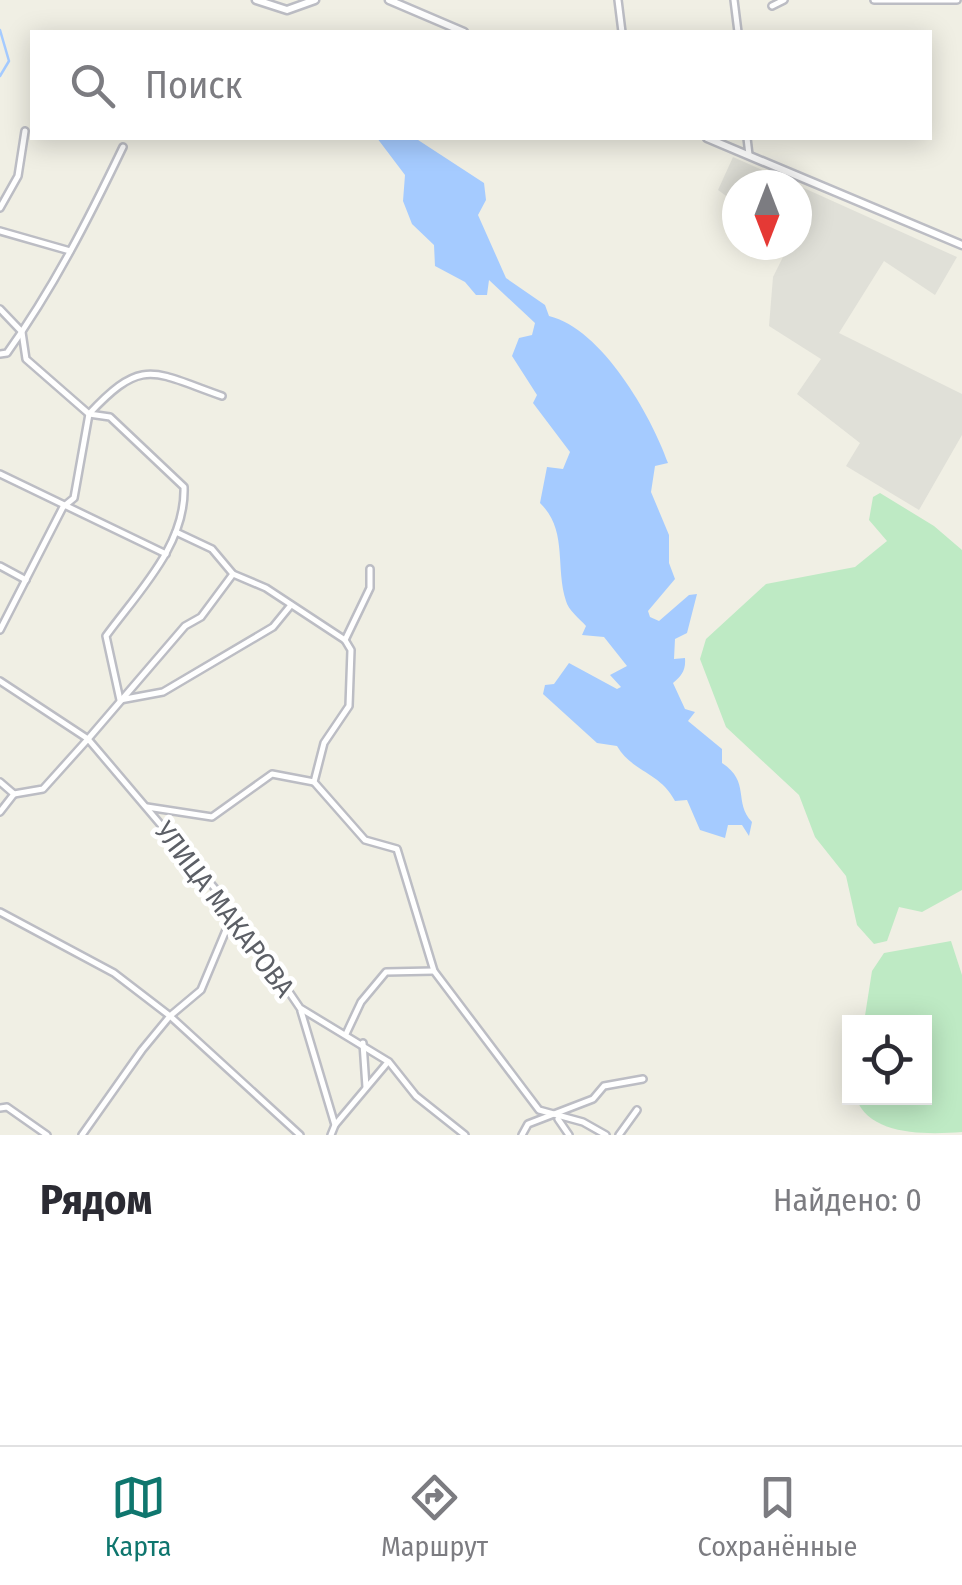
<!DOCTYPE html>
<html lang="ru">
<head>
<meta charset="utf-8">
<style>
	:root { --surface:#fff; --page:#f2f2f3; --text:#2b2b33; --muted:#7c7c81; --line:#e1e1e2; --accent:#0f766e }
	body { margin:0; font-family:"Fira Sans Condensed",sans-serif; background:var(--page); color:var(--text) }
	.controls { position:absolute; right:30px; bottom:30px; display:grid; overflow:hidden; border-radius:0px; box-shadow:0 5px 25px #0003 }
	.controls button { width:90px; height:90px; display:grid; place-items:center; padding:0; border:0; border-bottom:2px solid var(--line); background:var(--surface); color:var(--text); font:50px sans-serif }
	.compass { position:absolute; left:722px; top:170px; width:90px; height:90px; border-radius:50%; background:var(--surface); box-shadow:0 5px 25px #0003; rotate:180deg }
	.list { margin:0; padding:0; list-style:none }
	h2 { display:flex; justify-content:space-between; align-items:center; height:130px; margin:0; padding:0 40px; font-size:42px }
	h2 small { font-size:32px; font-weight:400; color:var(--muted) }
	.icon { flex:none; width:55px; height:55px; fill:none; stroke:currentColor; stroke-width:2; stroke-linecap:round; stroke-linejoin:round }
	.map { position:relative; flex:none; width:962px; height:1135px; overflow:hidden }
	.search { position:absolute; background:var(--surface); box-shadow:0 5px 25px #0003; left:30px; right:30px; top:30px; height:110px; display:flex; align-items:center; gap:25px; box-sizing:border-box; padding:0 35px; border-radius:0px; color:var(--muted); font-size:38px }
	.sheet { height:310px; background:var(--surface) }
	nav { display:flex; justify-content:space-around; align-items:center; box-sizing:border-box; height:140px; border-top:2px solid var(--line); background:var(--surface); font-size:28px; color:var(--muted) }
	nav a { display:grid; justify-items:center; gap:5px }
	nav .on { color:var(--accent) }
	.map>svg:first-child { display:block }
	.industrial { fill:#e0e0d8 }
	.green { fill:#beeac4 }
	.water { fill:#a5cbff }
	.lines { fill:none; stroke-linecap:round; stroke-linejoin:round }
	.stream { stroke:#a5cbff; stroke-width:2.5 }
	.minor-casing { stroke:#bcbdc4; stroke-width:10 }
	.tertiary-casing { stroke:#bcbdc4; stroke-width:11 }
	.minor { stroke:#fff; stroke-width:5 }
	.tertiary { stroke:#fff; stroke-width:6 }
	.labels { text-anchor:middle; stroke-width:9; stroke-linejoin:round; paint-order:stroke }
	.street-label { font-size:28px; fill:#5c5f66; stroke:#fff }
</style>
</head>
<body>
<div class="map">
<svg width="962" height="1135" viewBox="0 0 962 1135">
	<rect width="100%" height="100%" fill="#f0efe4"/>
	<g class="industrial">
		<path d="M733,157L796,185H737V204L718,190Z"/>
		<path d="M797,185L957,257L935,295L884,261L839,333L962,394V435L919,510L846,466L860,443L797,394L821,359L769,326L773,277L789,245H797Z"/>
	</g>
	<g class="green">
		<path d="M880,493L934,526L962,550V890L922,912L899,907L887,941L874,944L857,925L846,876L815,837L799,795L726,727L700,659L706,639L766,584L855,567L887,541L869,520L873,497Z"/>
		<path d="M951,941L962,975V1132C924,1135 869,1135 856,1098H924V1022H864L872,971L884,953Z"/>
	</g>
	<path class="water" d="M377,138H415L484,183L486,200L478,215L506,278L545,305L549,316C602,329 651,415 668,463L655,466L651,492L669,535V563L675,579L648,611L650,617L659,621L689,595L697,594L687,633L675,639L674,659L685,658C686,671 681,676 673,683L685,709L695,712L688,721L722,749V763C751,782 733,802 752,822L749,836L742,825H728L725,838L700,830L687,800L675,801C660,772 632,772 617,746L597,743L543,694L545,685L554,684L569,663L617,689L621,687L610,675L627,666L604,637L582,635L586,626C580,619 568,610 566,601C555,566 568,530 540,503L547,467L563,469L570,452L533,403L537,395L512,356L519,338L532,335L535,323L489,280L487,295H476L465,282L435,266L434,245L412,224L403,201L405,175Z"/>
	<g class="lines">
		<path class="stream" d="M0,30L9,61L0,76"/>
		<g class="minor-casing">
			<g id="minor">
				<path d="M618,0L622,32"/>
				<path d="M734,0L738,32"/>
				<path d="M874,0H957"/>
				<path d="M772,6L784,0"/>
				<path d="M747,138L749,155"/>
				<path d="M0,208L18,176L25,131"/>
				<path d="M0,231L70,251"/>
				<path d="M0,309L22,332L26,359L89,414"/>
				<path d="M0,354L7,353C53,289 89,218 123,147"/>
				<path d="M89,414L110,417L184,487C186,545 138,592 106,636L120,700L163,692L273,627L291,605"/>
				<path d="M89,414C143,356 153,372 222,396"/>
				<path d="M0,474L166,554"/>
				<path d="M176,532L212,549L233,574L266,588L345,640L351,650L349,706L324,743L314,782L365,840L397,849L434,971L539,1110L583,1122L606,1135"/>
				<path d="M0,566L26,580"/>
				<path d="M0,630L63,507L74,498L89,414"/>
				<path d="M345,640L370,588V569"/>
				<path d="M0,681L88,739L185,626L201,617L233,574"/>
				<path d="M0,782L14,794"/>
				<path d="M14,794L43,789L88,739L234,911L300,1008L389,1062L416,1096L465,1135"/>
				<path d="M147,807L212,817L272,774L314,782"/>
				<path d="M0,812L14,794"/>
				<path d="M0,912L114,973L170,1016L300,1135"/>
				<path d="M301,1011L335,1125L331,1135"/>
				<path d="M346,1034L361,1002L386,972L434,971"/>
				<path d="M363,1043L366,1087"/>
				<path d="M0,1108L7,1107L47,1135"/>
				<path d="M558,1119L569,1135"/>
				<path d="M335,1125L388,1062"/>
				<path d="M82,1135L142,1050L170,1016L201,990L234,911"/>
				<path d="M522,1135L528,1124L593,1099L604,1086L643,1079"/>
				<path d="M619,1135L637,1110"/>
			</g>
		</g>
		<g class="tertiary-casing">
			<g id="tertiary">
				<path d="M256,0L287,10L315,0"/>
				<path d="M389,0L464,32"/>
				<path d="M707,138L962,245"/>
			</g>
		</g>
		<use href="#minor" class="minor"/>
		<use href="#tertiary" class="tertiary"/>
	</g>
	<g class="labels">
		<g class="street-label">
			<text transform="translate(225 909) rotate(53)" y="10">УЛИЦА МАКАРОВА</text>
		</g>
	</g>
</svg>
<div class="controls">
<button><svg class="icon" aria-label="locate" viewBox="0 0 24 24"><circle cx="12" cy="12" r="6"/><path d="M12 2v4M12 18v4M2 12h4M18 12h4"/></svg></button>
</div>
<svg class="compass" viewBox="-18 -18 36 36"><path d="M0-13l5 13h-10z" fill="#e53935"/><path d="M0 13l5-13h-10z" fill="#7c7c81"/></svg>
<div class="search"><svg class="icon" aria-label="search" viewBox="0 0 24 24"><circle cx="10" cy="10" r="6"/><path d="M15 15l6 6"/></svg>Поиск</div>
</div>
<section class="sheet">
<h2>Рядом<small>Найдено: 0</small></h2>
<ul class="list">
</ul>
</section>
<nav>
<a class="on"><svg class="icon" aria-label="map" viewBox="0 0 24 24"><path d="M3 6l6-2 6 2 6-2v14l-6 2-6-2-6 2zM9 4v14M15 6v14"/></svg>Карта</a>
<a><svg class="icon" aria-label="directions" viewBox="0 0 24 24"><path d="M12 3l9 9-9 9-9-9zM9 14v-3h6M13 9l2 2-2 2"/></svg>Маршрут</a>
<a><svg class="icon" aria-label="saved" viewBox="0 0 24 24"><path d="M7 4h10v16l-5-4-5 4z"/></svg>Сохранённые</a>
</nav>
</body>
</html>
